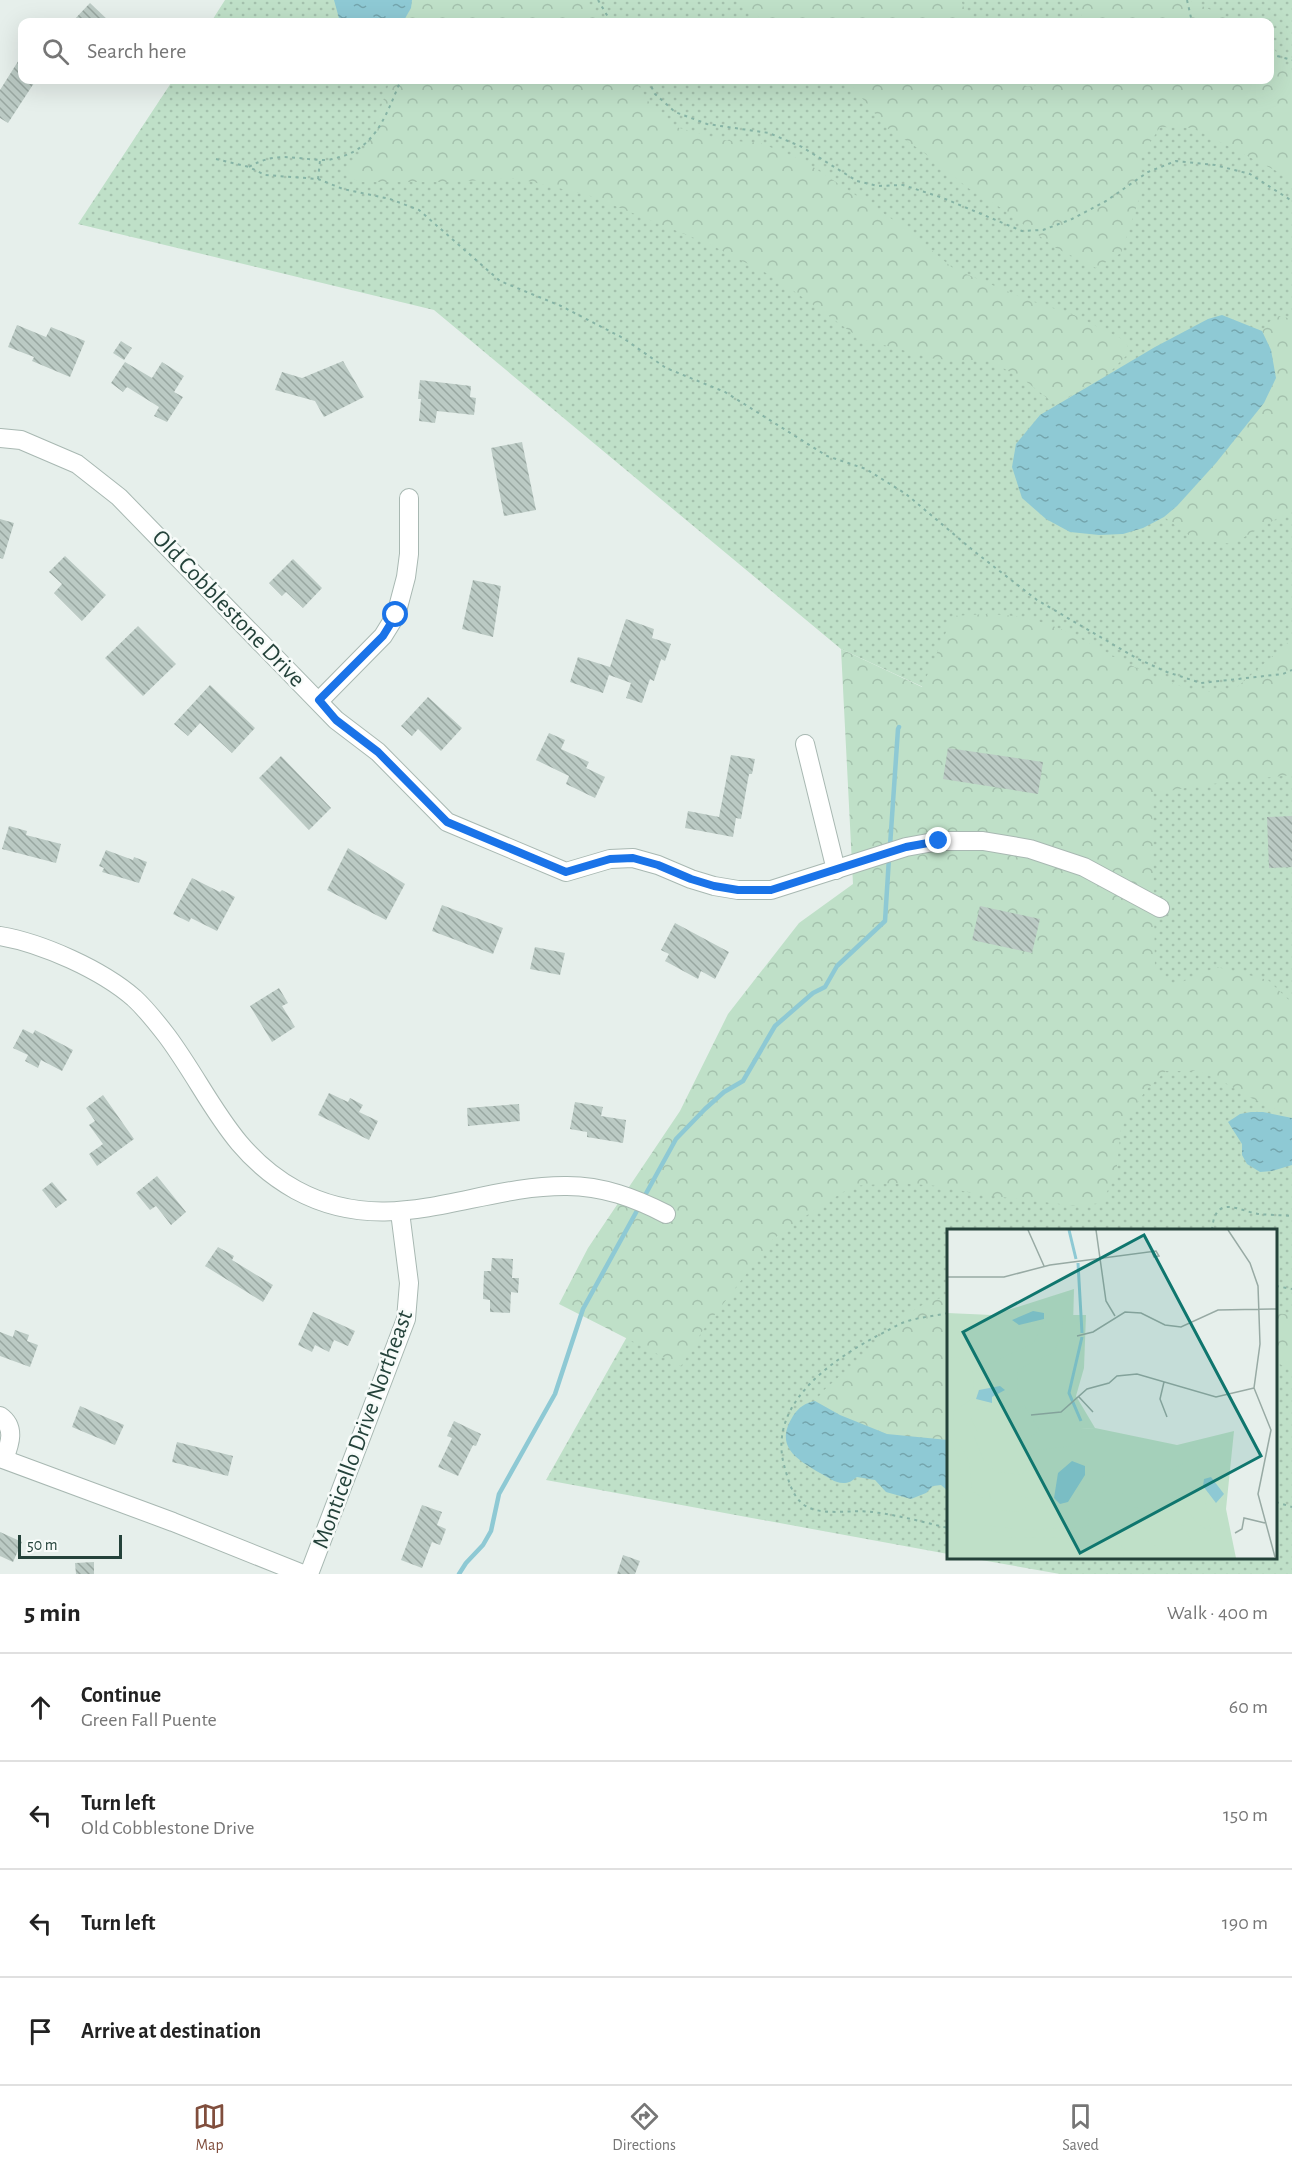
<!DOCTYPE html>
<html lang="en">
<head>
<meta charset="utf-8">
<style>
	:root { --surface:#fff; --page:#f6f6f6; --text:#222; --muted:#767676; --line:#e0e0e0; --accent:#804e3d }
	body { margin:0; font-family:"Alegreya Sans",sans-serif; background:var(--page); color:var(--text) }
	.scale { position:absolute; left:18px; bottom:15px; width:104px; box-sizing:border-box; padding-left:6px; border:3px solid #24423a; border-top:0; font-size:16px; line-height:21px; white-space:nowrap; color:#24423a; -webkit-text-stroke:4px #f7fbf9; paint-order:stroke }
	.stop { position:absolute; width:18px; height:18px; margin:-14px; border:4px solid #1a73e8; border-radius:50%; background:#fff }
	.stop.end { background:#1a73e8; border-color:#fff; box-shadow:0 2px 6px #0008 }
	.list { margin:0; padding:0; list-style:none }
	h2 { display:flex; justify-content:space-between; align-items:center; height:78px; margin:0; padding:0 24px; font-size:26px }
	h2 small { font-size:20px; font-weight:400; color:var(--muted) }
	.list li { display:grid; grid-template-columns:39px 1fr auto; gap:18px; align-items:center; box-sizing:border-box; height:108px; padding:0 24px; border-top:2px solid var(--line) }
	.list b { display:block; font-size:22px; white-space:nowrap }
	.list p { margin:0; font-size:20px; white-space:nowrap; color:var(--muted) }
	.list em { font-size:20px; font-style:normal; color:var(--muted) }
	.icon { flex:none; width:33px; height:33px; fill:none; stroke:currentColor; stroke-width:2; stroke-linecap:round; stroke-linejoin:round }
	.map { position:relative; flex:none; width:1292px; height:1574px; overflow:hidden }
	.search { position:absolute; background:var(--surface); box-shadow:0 6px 24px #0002; left:18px; right:18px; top:18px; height:66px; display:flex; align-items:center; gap:15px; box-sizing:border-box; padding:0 21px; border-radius:12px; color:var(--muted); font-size:22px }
	.sheet { height:510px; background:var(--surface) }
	nav { display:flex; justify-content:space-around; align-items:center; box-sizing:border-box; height:84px; border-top:2px solid var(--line); background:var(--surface); font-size:16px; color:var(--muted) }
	nav a { display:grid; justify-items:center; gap:3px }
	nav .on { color:var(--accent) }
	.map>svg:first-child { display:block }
	.grass { fill:url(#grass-dots) }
	.forest { fill:url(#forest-crowns) }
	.water { fill:url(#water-ripples) }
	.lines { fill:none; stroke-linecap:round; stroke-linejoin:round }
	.stream { stroke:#8ec9d4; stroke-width:4.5 }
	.building { fill:url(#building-back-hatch) }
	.minor-casing { stroke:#a8b8b2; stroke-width:20 }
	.path { stroke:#86b3a5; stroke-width:2; stroke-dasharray:3 4.5; stroke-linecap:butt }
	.minor { stroke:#fff; stroke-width:18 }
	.route { stroke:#1a73e8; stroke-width:8 }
	.labels { text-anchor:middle; stroke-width:5; stroke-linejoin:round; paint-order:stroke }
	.street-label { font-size:24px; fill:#24423a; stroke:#f7fbf9 }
	.inset-river { fill:none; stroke:#8ec9d4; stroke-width:3 }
	.inset-road { fill:none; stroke:#98aaa4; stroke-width:1.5 }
	.view { fill:#0f766e; fill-opacity:0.15; stroke:#0f766e; stroke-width:3 }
	.inset-edge { fill:none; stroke:#24423a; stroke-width:3 }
</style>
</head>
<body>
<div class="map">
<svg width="1292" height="1574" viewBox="0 0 1292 1574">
	<defs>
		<pattern id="grass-dots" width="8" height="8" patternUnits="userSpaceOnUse" patternTransform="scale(1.5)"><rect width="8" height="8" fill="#bfe0c8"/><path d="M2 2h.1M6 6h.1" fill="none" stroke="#a4c1ad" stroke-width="1.8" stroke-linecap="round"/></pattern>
		<pattern id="forest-crowns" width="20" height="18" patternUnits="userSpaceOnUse" patternTransform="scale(1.5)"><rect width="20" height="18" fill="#bfe0c8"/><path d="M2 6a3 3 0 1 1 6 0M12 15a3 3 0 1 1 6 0" fill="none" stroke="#a4c1ad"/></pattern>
		<pattern id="water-ripples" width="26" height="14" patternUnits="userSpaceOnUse" patternTransform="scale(1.5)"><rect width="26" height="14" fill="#8ec9d4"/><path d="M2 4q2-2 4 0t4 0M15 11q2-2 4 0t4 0" fill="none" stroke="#74a5ad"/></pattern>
		<pattern id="building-back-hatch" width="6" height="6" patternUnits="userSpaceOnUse" patternTransform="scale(1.5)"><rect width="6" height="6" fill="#bbcac4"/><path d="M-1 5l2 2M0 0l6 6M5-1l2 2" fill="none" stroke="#98a6a0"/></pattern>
	</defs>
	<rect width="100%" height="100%" fill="#e6efeb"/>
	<path class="grass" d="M225,0H1292V1574H1060L970,1558H1276V1230H948V1554L546,1480L775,1075L1152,793L841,649L434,310L78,224L173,80H1270V22H211Z"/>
	<g class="forest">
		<path d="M412,0H585L600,22H403L411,8Z"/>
		<path d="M740,0H961L969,22H766L742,5Z"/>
		<path d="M1076,0H1188L1239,22H1084Z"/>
		<path d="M1270,43L1292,75V179L1193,128L1160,127L1140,159L1139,199L1121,253L1096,268L1056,248L1001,208L968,188L922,151L887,128L847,80H1015C1028,90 1034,87 1049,80H1270Z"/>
		<path d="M390,80H635L655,112L669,125L722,140L760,143L804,161L898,223L954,269L1028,300L1074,315L1126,341L1129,353L1110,372L1056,405L1023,379L990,361L936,359L861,339L774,277L709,244L588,195L515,178L451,182H359L343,172L365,155Z"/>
		<path d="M1279,316L1292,319V510L1232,544L1194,539L1164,517L1177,506L1216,463L1264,403L1271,350L1262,331L1269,322Z"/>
		<path d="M987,614C1012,615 1026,617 1050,625C1099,642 1185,709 1236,688L1292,639V775L1233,781L1152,793L1155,967L1170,987L1217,967L1268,980L1292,1003V1117L1251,1098L1222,1081L1198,1071H1166L1146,1090L1121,1128L1116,1175L1101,1203L1077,1206L977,1194L939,1186L896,1183L853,1186L813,1211L773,1239L703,1330L681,1366L559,1304L588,1248L680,1111L728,1014L799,923L853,884L841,649L922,687L953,616Z"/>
		<path d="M948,1296V1440L887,1434L840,1415L815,1401L824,1390L857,1361L897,1321L927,1302Z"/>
		<path d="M1276,1313L1292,1315V1371L1276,1362Z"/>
	</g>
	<g class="water">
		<path d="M334,0H412L411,8L403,22H340Z"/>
		<path d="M1222,315L1262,331L1271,350L1276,378L1264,403L1216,463L1177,506L1164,517L1143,528L1123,534L1099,535L1070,532L1046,519L1022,498L1012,467L1016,444L1040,415L1155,347L1208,319Z"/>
		<path d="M1251,1112H1263L1292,1118V1165L1272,1171L1260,1172L1247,1164L1242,1155V1144L1228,1122L1240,1114Z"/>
		<path d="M815,1401L840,1415L887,1434L948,1440V1491L941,1485L933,1486L926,1493L911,1499L886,1492L875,1480L857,1477C854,1479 850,1483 845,1483C836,1484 828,1477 820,1473C796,1459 774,1446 793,1416C799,1407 805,1403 815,1401Z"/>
	</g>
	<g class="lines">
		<g class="stream">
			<path d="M890,846L898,729L899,727"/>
			<path d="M643,1199L676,1139L705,1109L724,1092L743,1081L775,1026L813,993L825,987L837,966L885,921L889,858"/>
			<path d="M459,1574L466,1563L483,1545L491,1531L499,1494L555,1394L583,1309L639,1207"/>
		</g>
	</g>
	<g class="building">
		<path d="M90,3L110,22H72Z"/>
		<path d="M22,55V80H36L8,123L0,118V90Z"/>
		<path d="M17,325L46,337L51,327L85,341L70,377L32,361L34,357L8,347Z"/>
		<path d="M121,341L132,348L124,360L113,353Z"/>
		<path d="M343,361L364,397L324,417L315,401L275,390L282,372L302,378Z"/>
		<path d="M125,362L152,378L162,362L184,376L174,392L183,397L167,422L154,416L159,407L127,387L123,392L111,383Z"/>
		<path d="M420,380L471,386L470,397L476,398L474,415L437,411L435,423L419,421L421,399H418Z"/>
		<path d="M522,442L536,510L504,516L491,448Z"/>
		<path d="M0,519L14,523L3,559L0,558Z"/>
		<path d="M65,556L106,595L82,621L54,593L62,584L49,572Z"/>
		<path d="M293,559L322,588L303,608L286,592L282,596L269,583Z"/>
		<path d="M473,580L501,586L493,637L462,629Z"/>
		<path d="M626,619L654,629L652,638L671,644L665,661L661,659L654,681L650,679L642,703L626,698L631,683L609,675L603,693L570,682L578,657L610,667Z"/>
		<path d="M138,626L176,664L143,696L105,658Z"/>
		<path d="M210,685L255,728L232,753L200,723L188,736L174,724Z"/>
		<path d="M428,697L462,728L441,751L418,729L412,736L401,726Z"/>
		<path d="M549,733L565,740L561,749L589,762L586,768L605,777L595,798L566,784L569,776L536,760Z"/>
		<path d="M948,748L1043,762L1038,794L943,779Z"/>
		<path d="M731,755L755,759L752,774H749L741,819L736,818L733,837L685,828L688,811L719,817Z"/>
		<path d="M281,756L331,808L309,830L259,778Z"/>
		<path d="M1292,816V867L1269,868L1267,817Z"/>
		<path d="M9,826L27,831L26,835L61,844L56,863L2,849Z"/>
		<path d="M348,848L405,884L386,920L327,890Z"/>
		<path d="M106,850L133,860L134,857L147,862L139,883L102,872L104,868L99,866Z"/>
		<path d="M192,878L220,892L222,890L235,897L217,931L191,918L189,922L173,914Z"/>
		<path d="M442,905L503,928L493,954L432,931Z"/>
		<path d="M980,906L1040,919L1032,953L972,940Z"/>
		<path d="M675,923L729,952L715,979L701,971L698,979L665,961L669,954L661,950Z"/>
		<path d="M535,947L565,953L560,975L530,969Z"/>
		<path d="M279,988L288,1003L282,1006L295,1027L272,1042L250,1006Z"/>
		<path d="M23,1029L33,1034L35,1030L73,1050L62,1071L41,1060L38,1068L25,1061L28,1055L13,1048Z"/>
		<path d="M329,1093L348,1102L350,1098L363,1105L359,1112L378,1121L369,1140L318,1115Z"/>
		<path d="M103,1095L134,1139L97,1166L89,1154L103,1144L89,1125L95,1121L86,1108Z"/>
		<path d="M575,1102L603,1107L601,1116L626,1120L623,1143L587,1137V1132L570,1129Z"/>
		<path d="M519,1104L520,1121L468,1126L467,1108Z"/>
		<path d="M157,1176L186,1212L171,1225L156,1206L150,1210L136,1193Z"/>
		<path d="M52,1182L67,1200L56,1208L42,1190Z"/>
		<path d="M218,1247L234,1256L232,1260L273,1285L263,1302L205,1266Z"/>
		<path d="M492,1258L513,1259L512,1278H519L518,1293L511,1292L510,1313L490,1312V1300L483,1299L484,1271H491Z"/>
		<path d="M313,1312L355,1331L348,1346L334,1340L329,1352L315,1345L312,1352L298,1345Z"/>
		<path d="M15,1330L29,1335L27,1341L38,1345L30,1367L0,1356V1332L13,1337Z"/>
		<path d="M80,1406L124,1425L115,1445L72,1427Z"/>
		<path d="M454,1421L481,1434L476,1446L473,1445L458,1476L438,1467L452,1438L447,1436Z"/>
		<path d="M177,1442L233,1456L228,1476L172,1462Z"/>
		<path d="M422,1505L442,1512L437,1525L446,1529L440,1545L432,1542L422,1568L401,1560Z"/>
		<path d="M0,1532L22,1542L13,1562L0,1556Z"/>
		<path d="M623,1555L640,1561L635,1574H617Z"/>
		<path d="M94,1562V1574H76L75,1563Z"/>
	</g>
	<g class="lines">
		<g class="minor-casing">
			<g id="minor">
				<path d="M0,438L21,440L77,464L119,497L336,720L378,752L447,822L566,872L610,859L633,858L658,865L691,879L714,886L738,890H771L906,847L939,841H983L1030,849L1084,867L1160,908"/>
				<path d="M319,701L383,636L396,615L406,577L409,554V498"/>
				<path d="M805,744L836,870"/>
				<path d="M0,936C42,943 102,970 134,998C146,1009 157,1023 167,1036C210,1094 229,1153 296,1190C390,1241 473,1185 567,1186C603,1186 635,1198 666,1214"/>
				<path d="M0,1416C16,1427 10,1444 4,1459"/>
				<path d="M0,1458L173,1522L303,1574"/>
				<path d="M309,1574L406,1319L409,1283L400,1212"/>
			</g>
		</g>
		<g class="path">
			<path d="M598,0L611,22"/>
			<path d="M1187,0L1192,22"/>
			<path d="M1270,54L1292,60"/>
			<path d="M648,80L655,94L675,112L707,124L769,133L802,147L857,181L878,186L903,185L943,198L1022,231L1043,230L1072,219L1106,201L1148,172L1176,161L1215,165L1250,174L1292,201"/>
			<path d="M216,159L249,167L265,175L318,179L343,189L390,199L419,210L500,281L561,306L623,338L666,368L725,392L827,456L866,469L906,494L975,552L1037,600L1138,659L1167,672L1201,683L1283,674L1292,670"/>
			<path d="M249,167C278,150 296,160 326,160C331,160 336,158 340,157C377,147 387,112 401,80"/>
			<path d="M318,179L320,161"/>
			<path d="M1212,1230C1215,1194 1237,1210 1258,1214C1269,1215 1281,1215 1292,1216"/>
			<path d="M1276,1286L1292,1289"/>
			<path d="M948,1313C935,1316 921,1317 908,1321C897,1324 886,1332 875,1337C829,1362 768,1405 784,1465C788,1479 792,1496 804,1505C822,1517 852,1509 872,1512C898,1515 923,1522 948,1528"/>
			<path d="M1276,1502L1292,1507"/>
		</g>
		<use href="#minor" class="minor"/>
	</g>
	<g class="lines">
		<path class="route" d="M396,615L383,636L319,700L336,720L378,752L447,822L566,872L610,859L633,858L658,865L691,879L714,886L738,890H771L906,847L939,841"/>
	</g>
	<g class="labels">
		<g class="street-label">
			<text transform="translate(229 608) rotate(46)" y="8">Old Cobblestone Drive</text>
			<text transform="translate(362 1429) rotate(-70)" y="8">Monticello Drive Northeast</text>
		</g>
	</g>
	<g transform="translate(947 1229)">
		<rect width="330" height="330" fill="#e6efeb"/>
		<path d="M127,60L125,134L94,202L148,199L230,216L287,202L279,280L289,329H0V84L45,86Z" fill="#bfe0c8"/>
		<path d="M117,86H139L137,139L129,167L148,199L134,200L135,212L125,217L91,221L75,246L50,243L37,232L27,207L19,198L24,189L30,202L64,219L93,202L77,176L63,184L46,179L28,181L44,174L48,167L71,164L70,141L106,124L113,111ZM83,92H96L87,114L25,143L28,168L6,183L8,208L22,231L25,262L38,270L23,275L16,270L13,231L0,202V128L35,131L70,96ZM250,228L264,303L251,295L232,271L214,260L190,265L130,262L136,249L149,250L168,244H217ZM112,241L107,265L112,277L95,278L91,269L94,253L101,243ZM46,262L81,269L87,273L72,283L54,281L44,270L42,265ZM141,271L210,282L238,298L247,318L229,322L214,320L164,291L159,303L188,329H180L173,323L150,316H134L113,309L60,308L40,299L5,292L78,301L137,298L142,296ZM15,321L33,323L49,329H14Z" fill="#bfe0c8"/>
		<path d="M86,82L97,84V90L72,96L65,91ZM53,157L58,161L45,168V174L29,170L32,161ZM125,232L138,237V246L121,273L113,275L107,269L111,244ZM264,248L277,265L269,274L256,257L257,250Z" fill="#8ec9d4"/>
		<path class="inset-river" d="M122,1L129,30M131,34L135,104M134,192L122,164L135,108"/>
		<path class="inset-road" d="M81,1L97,37M149,1L159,72L168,87M281,1L303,34L311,57L313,115L307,159L324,201L311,265L328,328M0,48H57L103,36L209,22L212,27L207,28L205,23M130,107L146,103L178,83L194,84L218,96L234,98L271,81L330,80M217,153L213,170L220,188M132,168L146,183M84,186L114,183L140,160L162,154L170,147L190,145L269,168L307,159M288,304L295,300L297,289L318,294"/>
		<path class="view" d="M197,6L314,227L133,324L16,103Z"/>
		<rect width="330" height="330" class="inset-edge"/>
	</g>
</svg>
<div class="scale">50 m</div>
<div class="stop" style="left:396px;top:615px"></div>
<div class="stop end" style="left:939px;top:841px"></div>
<div class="search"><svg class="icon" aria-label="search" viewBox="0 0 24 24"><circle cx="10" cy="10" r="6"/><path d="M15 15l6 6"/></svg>Search here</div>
</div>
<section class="sheet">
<h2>5 min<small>Walk · 400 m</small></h2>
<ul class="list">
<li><svg class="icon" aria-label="ahead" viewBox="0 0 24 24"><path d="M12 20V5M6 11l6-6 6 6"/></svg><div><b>Continue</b><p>Green Fall Puente</p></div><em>60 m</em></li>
<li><svg class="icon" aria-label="left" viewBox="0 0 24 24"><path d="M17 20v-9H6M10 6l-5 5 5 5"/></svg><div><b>Turn left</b><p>Old Cobblestone Drive</p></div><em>150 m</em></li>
<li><svg class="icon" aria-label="left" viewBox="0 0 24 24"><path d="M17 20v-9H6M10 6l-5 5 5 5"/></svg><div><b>Turn left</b></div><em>190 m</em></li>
<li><svg class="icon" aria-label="arrive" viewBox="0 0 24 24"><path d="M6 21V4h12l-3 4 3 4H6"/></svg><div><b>Arrive at destination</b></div></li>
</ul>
</section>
<nav>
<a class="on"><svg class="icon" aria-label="map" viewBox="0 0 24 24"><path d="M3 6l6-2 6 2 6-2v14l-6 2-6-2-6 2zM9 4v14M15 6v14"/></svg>Map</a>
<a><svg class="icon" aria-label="directions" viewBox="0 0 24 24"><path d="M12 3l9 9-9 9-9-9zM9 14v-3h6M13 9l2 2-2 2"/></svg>Directions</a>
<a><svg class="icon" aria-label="saved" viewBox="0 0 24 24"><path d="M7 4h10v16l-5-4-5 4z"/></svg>Saved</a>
</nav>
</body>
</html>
